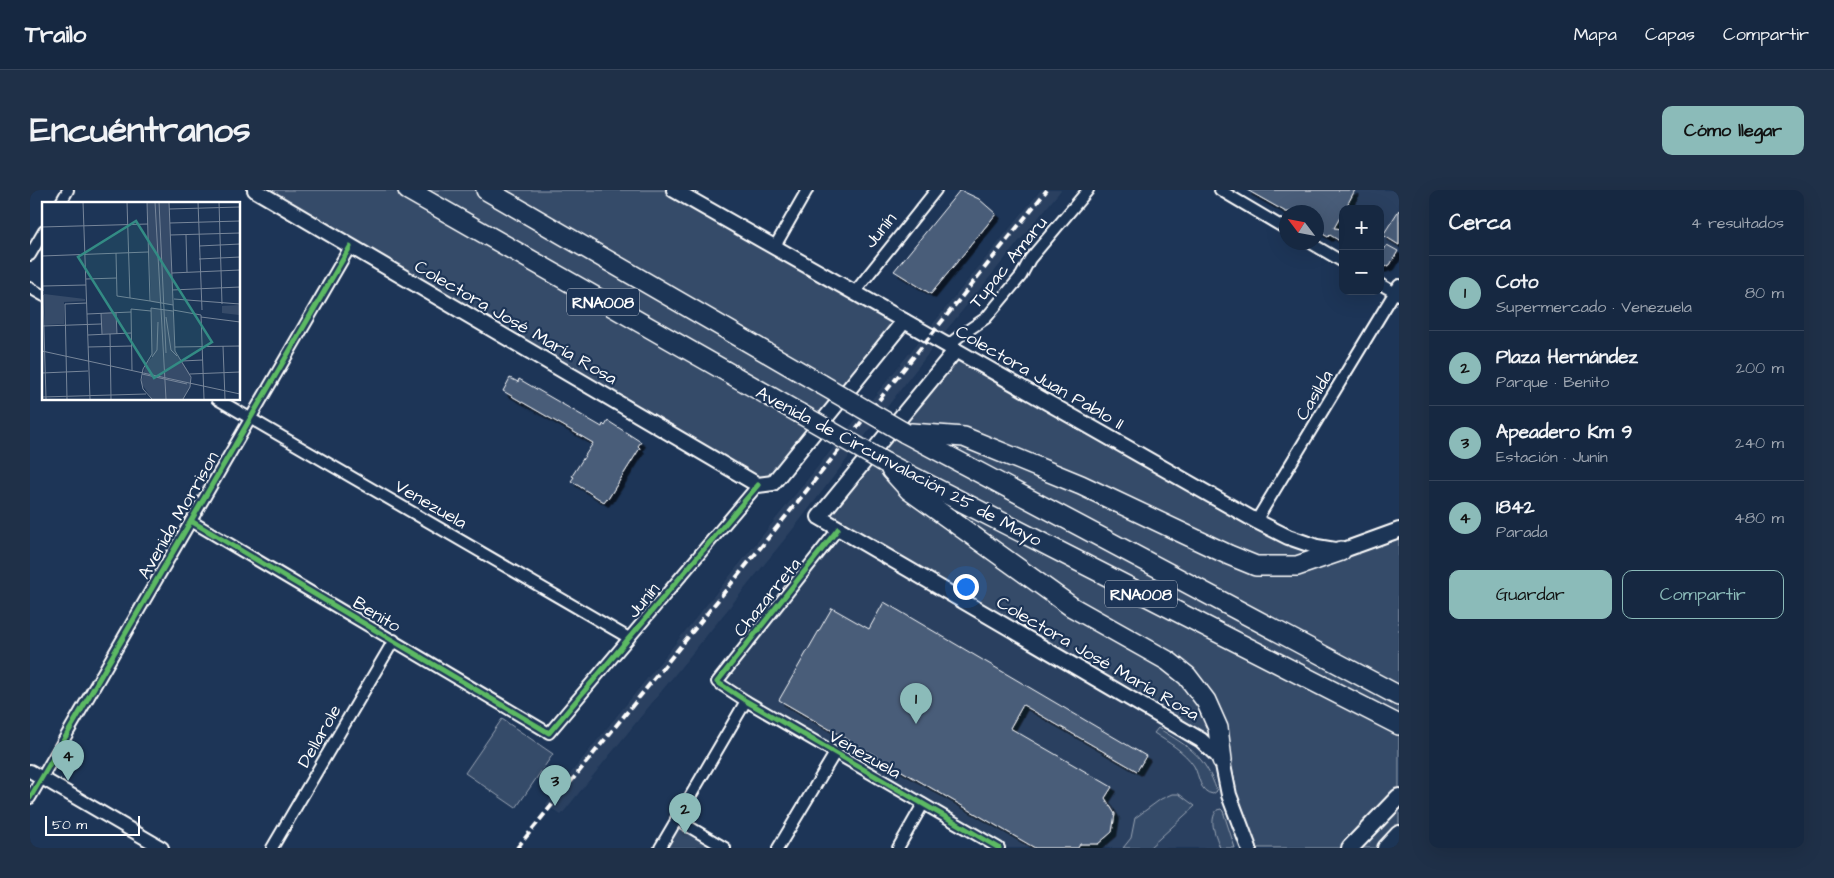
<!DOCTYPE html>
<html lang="es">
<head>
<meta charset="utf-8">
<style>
	:root { --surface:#162841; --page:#1f3048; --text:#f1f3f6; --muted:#9ea6b1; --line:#35445a; --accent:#8bbbb9 }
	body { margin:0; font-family:"Architects Daughter",sans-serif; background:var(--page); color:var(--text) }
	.controls { position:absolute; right:15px; top:15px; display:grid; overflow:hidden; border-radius:10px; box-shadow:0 5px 20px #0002 }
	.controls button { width:45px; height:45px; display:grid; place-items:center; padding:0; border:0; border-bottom:1px solid var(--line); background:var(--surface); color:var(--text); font:25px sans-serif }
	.compass { position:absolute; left:1249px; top:15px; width:45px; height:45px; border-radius:50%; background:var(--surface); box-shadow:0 5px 20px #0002; rotate:302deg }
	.scale { position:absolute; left:15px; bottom:12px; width:95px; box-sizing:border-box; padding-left:5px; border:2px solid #fff; border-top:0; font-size:14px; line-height:18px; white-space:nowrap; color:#fff; -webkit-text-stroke:4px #1d3557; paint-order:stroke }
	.you { position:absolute; left:935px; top:396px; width:18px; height:18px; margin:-12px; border:4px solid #fff; border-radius:50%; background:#1a73e8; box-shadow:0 0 0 8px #1a73e833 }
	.badge { display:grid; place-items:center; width:32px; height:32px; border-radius:50%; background:var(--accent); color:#111; font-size:16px; font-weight:700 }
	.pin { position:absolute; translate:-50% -41px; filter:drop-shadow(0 1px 2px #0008) }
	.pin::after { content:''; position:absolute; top:26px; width:18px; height:15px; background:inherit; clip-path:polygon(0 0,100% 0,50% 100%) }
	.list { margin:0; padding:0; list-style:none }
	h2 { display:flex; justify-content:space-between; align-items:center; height:65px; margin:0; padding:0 20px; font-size:21px }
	h2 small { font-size:16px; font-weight:400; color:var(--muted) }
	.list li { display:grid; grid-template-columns:32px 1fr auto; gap:15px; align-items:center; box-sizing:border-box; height:75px; padding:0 20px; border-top:1px solid var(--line) }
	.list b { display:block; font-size:19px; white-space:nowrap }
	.list p { margin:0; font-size:16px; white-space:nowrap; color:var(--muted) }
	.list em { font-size:16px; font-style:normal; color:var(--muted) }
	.actions { display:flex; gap:10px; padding:15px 20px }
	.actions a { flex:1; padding:11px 0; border:1px solid var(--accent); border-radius:10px; text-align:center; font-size:18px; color:var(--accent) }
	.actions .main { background:var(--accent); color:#111 }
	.map { position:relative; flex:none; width:1369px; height:658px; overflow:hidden; border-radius:10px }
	header { display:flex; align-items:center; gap:30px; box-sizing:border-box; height:70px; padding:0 25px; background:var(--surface); border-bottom:1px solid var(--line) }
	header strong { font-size:24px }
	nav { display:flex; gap:28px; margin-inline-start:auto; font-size:18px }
	.intro { display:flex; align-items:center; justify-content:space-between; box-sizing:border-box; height:120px; padding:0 30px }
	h1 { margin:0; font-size:35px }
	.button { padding:12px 22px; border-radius:10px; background:var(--accent); color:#111; font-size:18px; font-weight:700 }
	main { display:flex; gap:30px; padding:0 30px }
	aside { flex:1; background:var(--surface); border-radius:10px; box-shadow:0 5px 20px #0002 }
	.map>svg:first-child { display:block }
	.built { fill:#2a4161 }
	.green { fill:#364b69; stroke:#9aa5b4 }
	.building { fill:#4a5d79; stroke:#fff; filter:url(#shadow) }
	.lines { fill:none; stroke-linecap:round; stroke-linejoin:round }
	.minor-casing { stroke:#fff; stroke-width:14 }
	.tertiary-casing { stroke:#fff; stroke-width:16 }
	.secondary-casing { stroke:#fff; stroke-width:18 }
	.primary-casing { stroke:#fff; stroke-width:20 }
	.motorway-casing { stroke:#fff; stroke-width:22 }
	.minor { stroke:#1d3557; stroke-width:10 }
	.tertiary { stroke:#1d3557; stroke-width:12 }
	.secondary { stroke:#1d3557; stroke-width:14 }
	.primary { stroke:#1d3557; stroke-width:16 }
	.motorway { stroke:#1d3557; stroke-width:19 }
	.rail { stroke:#fff; stroke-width:4; stroke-dasharray:8 4; stroke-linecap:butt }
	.motorway-bridge-casing { stroke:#fff; stroke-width:22; stroke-linecap:butt }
	.motorway-bridge { stroke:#1d3557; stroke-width:19 }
	.cycleway-casing { stroke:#1d3557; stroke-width:8 }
	.cycleway { stroke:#5cba63; stroke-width:5 }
	.labels { text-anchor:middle; stroke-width:4.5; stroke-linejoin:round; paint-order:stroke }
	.shield { fill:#1d3557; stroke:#bbc2cd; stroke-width:1 }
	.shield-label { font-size:16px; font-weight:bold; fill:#fff }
	.street-label { font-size:18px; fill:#fff; stroke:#1d3557 }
	.inset-road { fill:none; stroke:#77869a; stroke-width:1 }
	.view { fill:#338b84; fill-opacity:0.15; stroke:#338b84; stroke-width:2.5 }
	.inset-edge { fill:none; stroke:#fff; stroke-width:2.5 }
</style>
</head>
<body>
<header>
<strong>Trailo</strong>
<nav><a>Mapa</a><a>Capas</a><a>Compartir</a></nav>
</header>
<div class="intro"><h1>Encuéntranos</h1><a class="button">Cómo llegar</a></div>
<main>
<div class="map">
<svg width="1369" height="658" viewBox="0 0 1369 658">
	<defs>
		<filter id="shadow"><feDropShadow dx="4.5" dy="4.5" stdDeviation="0" flood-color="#0009"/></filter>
	</defs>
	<rect width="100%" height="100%" fill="#1d3557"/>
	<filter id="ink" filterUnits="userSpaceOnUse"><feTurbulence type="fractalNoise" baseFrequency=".02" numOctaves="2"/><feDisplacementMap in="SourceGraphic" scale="10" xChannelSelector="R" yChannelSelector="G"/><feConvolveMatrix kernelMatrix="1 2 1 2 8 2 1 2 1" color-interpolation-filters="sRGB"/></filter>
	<g filter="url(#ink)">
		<g class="built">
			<path d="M1011,0H1031L918,138L767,334L531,625L516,614Z"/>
			<path d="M1217,0H1369V60L1360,75L1354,74L1352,78L1350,77V19H1313V55L1287,40L1286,22L1256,23Z"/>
			<path d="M808,339L1192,570L1219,658H969L687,492Z"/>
		</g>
		<g class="green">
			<path d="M225,0H644L874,131L743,293L728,295Z"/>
			<path d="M925,161L1226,331L1311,361L1369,340V658H1219L1192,570L789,327Z"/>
			<path d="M472,529L523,564L486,618L435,583Z"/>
			<path d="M1128,538C1160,558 1174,564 1187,601L1183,604C1169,602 1170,587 1164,576C1154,561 1139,553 1124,543Z"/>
			<path d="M1142,604H1149L1165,616L1119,658H1093L1101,648L1105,628L1131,609Z"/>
			<path d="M1191,619L1193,621L1205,658H1190C1186,645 1178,632 1187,620Z"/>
			<path d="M646,629L695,658H630Z"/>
		</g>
		<g class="building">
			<path d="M930,0L949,9L966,24L901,104L864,81Z"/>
			<path d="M1217,0H1325L1315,19H1313V22L1304,38L1313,39V53L1300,45L1298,47L1286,40V22H1256Z"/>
			<path d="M1369,20V55L1353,45Z"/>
			<path d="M1357,55L1368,61L1360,75L1350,78V66Z"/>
			<path d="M480,188L488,192L489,189L572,237L573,234L575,236L578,231L611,252L608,256L610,258L578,309L577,308L574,312L541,291L544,287L542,286L563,253L473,201Z"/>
			<path d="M854,412L1116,566L1107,581L993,515L980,538L1082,597L1075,608L1085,624L1082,642L1068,654H1050L1048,658H1005L749,510L802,418L839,439Z"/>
		</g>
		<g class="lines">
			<g class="minor-casing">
				<g id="minor">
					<path d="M1190,0L1256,39"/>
					<path d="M30,14L38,0"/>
					<path d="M1279,52L1313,72"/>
					<path d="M744,58L777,0"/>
					<path d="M0,65L14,41"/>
					<path d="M1350,94L1369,105"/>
					<path d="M0,98L14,106"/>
					<path d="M824,103L906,0"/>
					<path d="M917,156L931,145L956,128L991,86L1000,69L1058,0"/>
					<path d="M187,209L599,448"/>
					<path d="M161,331L519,543L728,295"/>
					<path d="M1226,331L1369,95"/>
					<path d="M808,339L687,492L716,511L969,658"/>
					<path d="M0,608L320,57"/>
					<path d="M646,629L695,658"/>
					<path d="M242,658L364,450"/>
					<path d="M630,658L716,511"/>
					<path d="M748,658L805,563"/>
					<path d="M868,658L893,614"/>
				</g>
			</g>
			<g class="tertiary-casing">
				<path id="tertiary" d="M0,581L132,658"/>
			</g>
			<g class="secondary-casing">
				<g id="secondary">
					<path d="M225,0L728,295L743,293L874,131"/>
					<path d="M644,0L1226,331L1258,347L1287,357L1311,361L1369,340"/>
					<path d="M925,161L789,327L1171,550L1192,570L1199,605L1219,658"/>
				</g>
			</g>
			<g class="primary-casing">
				<g id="primary">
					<path d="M1320,658L1369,607"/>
					<path d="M1356,658L1369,644"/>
				</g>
			</g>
			<g class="motorway-casing">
				<g id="motorway">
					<path d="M378,0L769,223"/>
					<path d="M456,0L791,194"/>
					<path d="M875,243L1369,506"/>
					<path d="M881,243L934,247L1051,295L1199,365L1226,376H1267L1311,361"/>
					<path d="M854,272L1369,535"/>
					<path d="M861,280L879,300L1042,417L1138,471L1157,486L1176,511L1188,538L1192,570"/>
				</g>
			</g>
			<use href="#minor" class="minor"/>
			<use href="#tertiary" class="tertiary"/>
			<use href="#secondary" class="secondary"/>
			<use href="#primary" class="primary"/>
			<use href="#motorway" class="motorway"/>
			<path class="rail" d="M487,658L765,315L1017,0"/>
			<g class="motorway-bridge-casing">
				<g id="motorway-bridge">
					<path d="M791,194L875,243"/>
					<path d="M769,223L854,272"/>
				</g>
			</g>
			<use href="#motorway-bridge" class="motorway-bridge"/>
			<g class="cycleway-casing">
				<g id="cycleway">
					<path d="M161,331L519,543L728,295"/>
					<path d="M808,339L687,492L716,511L969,658"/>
					<path d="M0,608L320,57"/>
				</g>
			</g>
			<use href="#cycleway" class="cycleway"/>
		</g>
	</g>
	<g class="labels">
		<g class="shield">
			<rect x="537" y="98.5" width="72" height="27" rx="4"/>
			<rect x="1075" y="390.5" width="72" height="27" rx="4"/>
		</g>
		<g class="shield-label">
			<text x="573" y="118">RNA008</text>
			<text x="1111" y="410">RNA008</text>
		</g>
		<g class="street-label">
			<text transform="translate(850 40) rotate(-51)" y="6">Junín</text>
			<text transform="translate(978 72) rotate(-51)" y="6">Tupac Amaru</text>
			<text transform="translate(486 132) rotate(30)" y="6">Colectora José María Rosa</text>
			<text transform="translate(1010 187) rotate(30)" y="6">Colectora Juan Pablo II</text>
			<text transform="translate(1284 205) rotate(-59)" y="6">Casilda</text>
			<text transform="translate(869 276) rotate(28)" y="6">Avenida de Circunvalación 25 de Mayo</text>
			<text transform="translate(401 314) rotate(30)" y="6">Venezuela</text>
			<text transform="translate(148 325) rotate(-60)" y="6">Avenida Morrison</text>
			<text transform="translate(737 407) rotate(-51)" y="6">Chazarreta</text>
			<text transform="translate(613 410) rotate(-50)" y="6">Junín</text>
			<text transform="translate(347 424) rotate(31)" y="6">Benito</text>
			<text transform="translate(1068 468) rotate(30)" y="6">Colectora José María Rosa</text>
			<text transform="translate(289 546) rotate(-60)" y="6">Dellarole</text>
			<text transform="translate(835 564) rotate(30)" y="6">Venezuela</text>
		</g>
	</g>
	<g transform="translate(12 12)">
		<rect width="198" height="198" fill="#1d3557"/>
		<path d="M105,0H127L131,103L109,100ZM2,92L43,97V99L22,100V122L3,123ZM197,103V113L180,111V104ZM109,106L131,109L133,149L148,172V185L141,197H110L99,181L104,162L110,155ZM74,110L75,132H60L59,111Z" fill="#364b69"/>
		<path class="inset-road" d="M41,0L48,197M85,0L88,96M105,0L108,99L131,103M113,0L124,197M117,0L124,151M127,0L133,149L149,175L148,185L141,197M156,0L160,108M177,0L180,102M127,7L198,5M128,21L198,19M0,25L106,22M128,33L198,31M144,33L145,70M157,44L198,42M74,51L75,94L108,99M0,54L106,50M157,57L198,55M0,63L1,89M130,71L198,68M44,77L75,76M1,84L44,83M130,88L198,85M1,93L4,197M132,97L198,102M131,108L159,113L162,197M59,111L60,132M74,111L75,132M45,112L89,110M124,115L129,148L135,154M159,115L198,120M1,124L59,122M68,132L69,197M46,133L89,131M181,144L183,197M46,145L90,144M133,145L198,144M0,149L198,192M110,155L115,148L116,120M140,159L161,158M90,168L89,107L109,109M0,171L46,169M100,172L145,182M148,172L198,170M0,195L104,192M25,197L23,102L45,101M110,197L101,187L99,178L101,167L110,152L109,106L131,109"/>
		<path class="view" d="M94,19L170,140L112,176L36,55Z"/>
		<rect width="198" height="198" class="inset-edge"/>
	</g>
</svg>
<div class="controls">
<button>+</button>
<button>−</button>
</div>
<svg class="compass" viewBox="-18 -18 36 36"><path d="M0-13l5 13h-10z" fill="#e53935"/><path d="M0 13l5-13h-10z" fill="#9ea6b1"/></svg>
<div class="scale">50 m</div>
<div class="you"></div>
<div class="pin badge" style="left:886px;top:534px">1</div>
<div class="pin badge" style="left:655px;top:644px">2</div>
<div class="pin badge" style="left:525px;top:616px">3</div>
<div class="pin badge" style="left:38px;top:591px">4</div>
</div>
<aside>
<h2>Cerca<small>4 resultados</small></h2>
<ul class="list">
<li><span class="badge">1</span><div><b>Coto</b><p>Supermercado · Venezuela</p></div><em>80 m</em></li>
<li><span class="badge">2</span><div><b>Plaza Hernández</b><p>Parque · Benito</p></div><em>200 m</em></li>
<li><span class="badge">3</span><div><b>Apeadero Km 9</b><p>Estación · Junín</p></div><em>240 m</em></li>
<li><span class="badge">4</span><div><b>1842</b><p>Parada</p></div><em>480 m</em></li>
</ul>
<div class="actions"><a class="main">Guardar</a><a>Compartir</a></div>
</aside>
</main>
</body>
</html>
